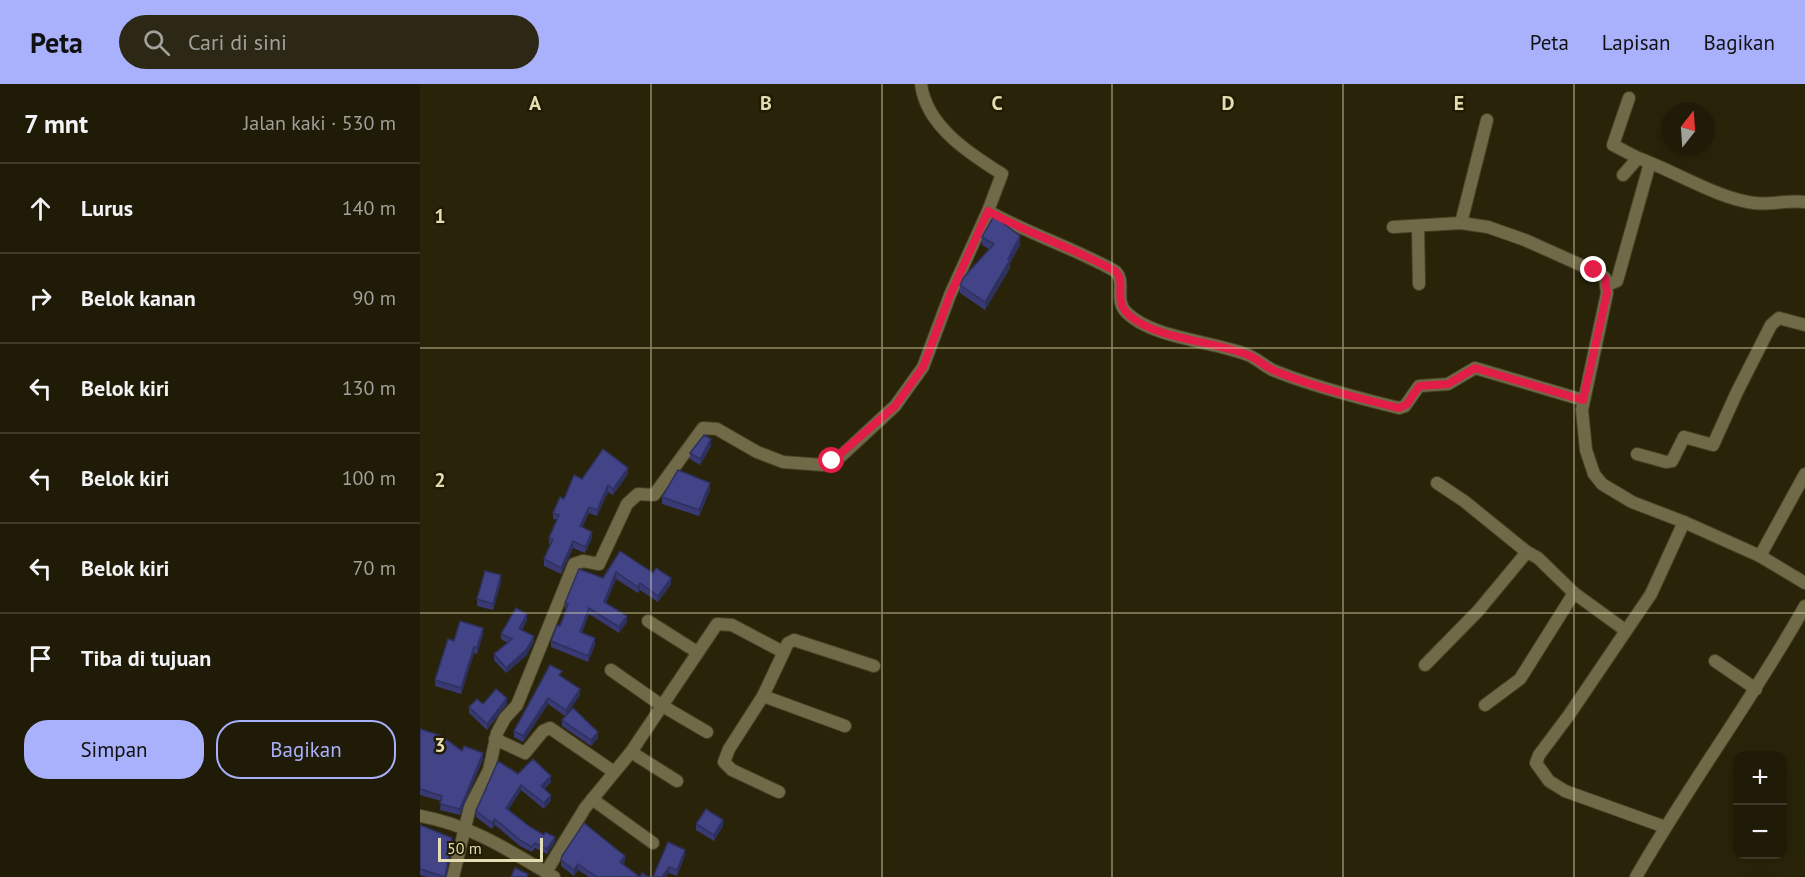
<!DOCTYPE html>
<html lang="id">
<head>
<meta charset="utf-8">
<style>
	:root { --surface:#1f1b07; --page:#2c2815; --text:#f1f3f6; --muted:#a1a19b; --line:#3c3928; --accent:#a9b0fc }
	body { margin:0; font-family:"PT Sans",sans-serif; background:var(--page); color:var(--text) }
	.controls { position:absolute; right:18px; bottom:18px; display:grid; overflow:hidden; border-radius:12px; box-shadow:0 3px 15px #0003 }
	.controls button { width:54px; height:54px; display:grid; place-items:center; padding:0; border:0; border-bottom:2px solid var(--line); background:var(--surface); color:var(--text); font:30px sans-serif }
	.compass { position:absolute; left:1241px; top:18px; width:54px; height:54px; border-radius:50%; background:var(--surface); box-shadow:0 3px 15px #0003; rotate:17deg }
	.scale { position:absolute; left:18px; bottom:15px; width:105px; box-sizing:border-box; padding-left:6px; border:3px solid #e4ddb4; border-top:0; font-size:16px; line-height:21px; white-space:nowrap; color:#e4ddb4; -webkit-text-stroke:4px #201b01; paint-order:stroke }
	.stop { position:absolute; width:18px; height:18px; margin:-14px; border:4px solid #e11d48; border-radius:50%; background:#fff }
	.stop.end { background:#e11d48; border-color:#fff; box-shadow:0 2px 6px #0008 }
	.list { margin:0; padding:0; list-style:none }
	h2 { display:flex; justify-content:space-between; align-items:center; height:78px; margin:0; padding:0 24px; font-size:26px }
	h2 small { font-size:20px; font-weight:400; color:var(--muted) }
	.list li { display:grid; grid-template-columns:39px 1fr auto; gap:18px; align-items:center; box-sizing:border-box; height:90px; padding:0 24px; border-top:2px solid var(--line) }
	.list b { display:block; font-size:22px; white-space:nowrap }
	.list em { font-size:20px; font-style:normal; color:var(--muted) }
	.actions { display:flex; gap:12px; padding:18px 24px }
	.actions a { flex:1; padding:14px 0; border:2px solid var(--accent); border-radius:24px; text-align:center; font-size:21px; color:var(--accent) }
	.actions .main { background:var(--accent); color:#111 }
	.icon { flex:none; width:33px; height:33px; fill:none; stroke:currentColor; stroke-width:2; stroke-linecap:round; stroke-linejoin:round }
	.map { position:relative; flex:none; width:1385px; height:793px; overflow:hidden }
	header { display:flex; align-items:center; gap:36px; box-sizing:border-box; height:84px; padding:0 30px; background:var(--accent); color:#111 }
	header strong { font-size:28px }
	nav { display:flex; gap:33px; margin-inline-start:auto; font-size:21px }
	.search { width:420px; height:54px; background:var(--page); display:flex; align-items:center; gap:15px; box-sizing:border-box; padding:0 21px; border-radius:33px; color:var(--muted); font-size:22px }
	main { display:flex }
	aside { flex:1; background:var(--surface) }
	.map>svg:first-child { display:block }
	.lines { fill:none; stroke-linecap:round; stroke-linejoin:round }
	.street-casing { stroke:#474224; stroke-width:14 }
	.street { stroke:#706a49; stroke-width:12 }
	.wall { fill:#393a74 }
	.shaded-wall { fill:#2e305e }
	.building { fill:#424487; stroke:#2e305e; stroke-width:1.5 }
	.route { stroke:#e11d48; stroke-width:8 }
	.grid { fill:none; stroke:#e4ddb4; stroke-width:1.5; stroke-opacity:0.55 }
	.grid-label { font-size:20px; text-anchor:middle; font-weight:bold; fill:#e4ddb4; stroke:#201b01; stroke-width:5; stroke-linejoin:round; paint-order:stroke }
</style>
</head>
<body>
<header>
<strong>Peta</strong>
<div class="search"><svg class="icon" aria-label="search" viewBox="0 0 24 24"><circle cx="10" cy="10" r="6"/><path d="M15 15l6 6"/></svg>Cari di sini</div>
<nav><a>Peta</a><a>Lapisan</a><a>Bagikan</a></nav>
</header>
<main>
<aside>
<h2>7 mnt<small>Jalan kaki · 530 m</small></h2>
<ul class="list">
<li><svg class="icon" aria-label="ahead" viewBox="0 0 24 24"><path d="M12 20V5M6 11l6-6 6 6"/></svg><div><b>Lurus</b></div><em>140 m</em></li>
<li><svg class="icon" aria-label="right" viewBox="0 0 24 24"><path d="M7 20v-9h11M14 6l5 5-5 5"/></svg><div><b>Belok kanan</b></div><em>90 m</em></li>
<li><svg class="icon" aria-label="left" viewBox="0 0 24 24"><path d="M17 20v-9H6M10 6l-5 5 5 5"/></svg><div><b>Belok kiri</b></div><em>130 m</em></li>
<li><svg class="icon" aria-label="left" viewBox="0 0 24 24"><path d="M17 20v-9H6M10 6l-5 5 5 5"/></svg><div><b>Belok kiri</b></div><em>100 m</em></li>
<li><svg class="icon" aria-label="left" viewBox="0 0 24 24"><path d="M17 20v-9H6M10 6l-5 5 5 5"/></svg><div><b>Belok kiri</b></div><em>70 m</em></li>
<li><svg class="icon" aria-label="arrive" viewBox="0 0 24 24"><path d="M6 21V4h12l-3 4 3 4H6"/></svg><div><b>Tiba di tujuan</b></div></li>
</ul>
<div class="actions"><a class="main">Simpan</a><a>Bagikan</a></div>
</aside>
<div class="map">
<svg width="1385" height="793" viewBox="0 0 1385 793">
	<rect width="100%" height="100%" fill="#292409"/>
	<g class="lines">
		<g class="street-casing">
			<g id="street">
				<path d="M501,0C506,42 550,70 582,90L568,127C609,150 654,164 695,187C707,198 693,216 707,229C734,255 794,257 828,271C838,275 845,283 855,287C895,303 938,314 979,324L985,322L999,302L1028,300L1055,284L1163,316"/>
				<path d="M1209,14L1193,61L1218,74"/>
				<path d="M1203,91L1218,74C1255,87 1296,114 1334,119C1349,121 1369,116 1385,118"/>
				<path d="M1041,139L1067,36"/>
				<path d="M973,143L1041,139L1068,143L1105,156L1181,190L1185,194L1187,209L1162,326L1166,366L1174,390L1182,400L1212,418L1264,438L1340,472L1385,499"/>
				<path d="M998,143L999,200"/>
				<path d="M1187,201L1197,197L1230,79"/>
				<path d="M1217,370L1246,378L1252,377L1264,353L1293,361L1317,308L1351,241L1359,234L1385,241"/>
				<path d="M1017,399L1044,417L1107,468"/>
				<path d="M1340,472L1385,390"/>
				<path d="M228,537L277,568"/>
				<path d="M1295,577L1336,605"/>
				<path d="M1005,581L1058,527L1107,468L1118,474L1154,509L1205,546"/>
				<path d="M191,586L241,621L287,648"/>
				<path d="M343,612L425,642"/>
				<path d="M1065,621L1100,595L1154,509"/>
				<path d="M75,655L105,669L123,647L130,644L194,688"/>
				<path d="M211,668L257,697"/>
				<path d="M359,708L312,686L304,678L309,665L343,612L368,559L374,556L454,582"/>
				<path d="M172,715L233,759"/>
				<path d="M0,732C51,741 90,767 134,793"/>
				<path d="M1245,743L1145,707L1129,697L1116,679L1119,671L1149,631L1231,510L1264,438"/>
				<path d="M126,788L165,724L211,668L297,540L312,541L363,568"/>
				<path d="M33,793L50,723L69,686L77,649L85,634L97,621L154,480L163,477L179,480L207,420L218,410L234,411L283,344L297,345L337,368L363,378L403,381L421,372L475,322L503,283L530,211L568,127"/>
				<path d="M1216,793C1269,700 1333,615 1385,522"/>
			</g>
		</g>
		<use href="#street" class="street"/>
	</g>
	<g class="wall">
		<path d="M562,153L600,161L590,179V184L565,226L540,209V201L569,165L562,161Z"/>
		<path d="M291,362L280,381L270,375V369Z"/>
		<path d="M208,390L193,411L188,408L177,432L169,429L162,443L172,454L165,469L153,464L141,490L124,482V475L131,461L129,460V454L137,436L133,435V429L144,415L162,395Z"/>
		<path d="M290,406L279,432L242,420V413Z"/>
		<path d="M200,467L251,500L238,518L220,506L218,509L196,495L186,519L207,538L199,549L169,530L162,549L175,561L168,578L131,563V557L140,542L146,525H145V519L183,494Z"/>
		<path d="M81,498L73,526L57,522V515Z"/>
		<path d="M107,536L102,546L114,557L106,572L86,589L74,576V570L88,559L81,555V550Z"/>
		<path d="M63,550L57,570L54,569L41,610L15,602V596L34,557Z"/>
		<path d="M142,592L160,611L146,631L178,654L171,662L142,642V636L145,632L128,620L103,658L94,653V647Z"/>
		<path d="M63,620H87L67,646L49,629V623Z"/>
		<path d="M0,645L42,667L63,675L40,731L20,726L21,717L0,711Z"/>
		<path d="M98,690L131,698L124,705L131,716L124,725L101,706L88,726L110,743L135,758L127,770L115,764L112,768L100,762L75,741L72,745L56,733V727Z"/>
		<path d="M276,740L303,742L294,757L276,746Z"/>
		<path d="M0,741L32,760L26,793H7L0,791Z"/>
		<path d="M265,771L257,792L249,789L233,793Z"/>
		<path d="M141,776L205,778L203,780L220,793H169L158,786L154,792L141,782Z"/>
	</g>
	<g class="shaded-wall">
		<path d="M600,152V161L590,179V184L565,226V218Z"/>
		<path d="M291,355V362L280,381V375Z"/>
		<path d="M208,384V390L193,411V405Z"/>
		<path d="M290,399V406L279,432V426Z"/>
		<path d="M188,401V408L177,432V426Z"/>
		<path d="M169,423V429L160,448V442Z"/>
		<path d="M172,448V454L165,469V463Z"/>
		<path d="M153,457V464L141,490V484Z"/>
		<path d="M196,488V495L184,524V518Z"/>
		<path d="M81,491V498L73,526V520Z"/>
		<path d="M251,494V500L238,518V512Z"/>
		<path d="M220,499V506L218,509V503Z"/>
		<path d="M169,524V530L160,555V548Z"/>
		<path d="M107,530V536L99,550V545Z"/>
		<path d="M207,532V538L199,549V543Z"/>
		<path d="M63,544V550L57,570V564Z"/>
		<path d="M114,552V557L106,572L86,589V584Z"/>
		<path d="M175,554V561L168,578V572Z"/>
		<path d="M54,563V569L41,610V604Z"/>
		<path d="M160,605V611L146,632V626Z"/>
		<path d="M87,614V620L67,646V640Z"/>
		<path d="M128,614V620L103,658V652Z"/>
		<path d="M178,648V654L171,662V656Z"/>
		<path d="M63,669V675L40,731V725Z"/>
		<path d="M131,692V698L121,708V702Z"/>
		<path d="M101,701V706L86,730V724Z"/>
		<path d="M131,711V716L124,725V719Z"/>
		<path d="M75,735V741L72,745V739Z"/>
		<path d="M303,736V742L294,757V751Z"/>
		<path d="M135,753V758L127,770V765Z"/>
		<path d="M32,754V760L26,793H25Z"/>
		<path d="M265,766V771L257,792V786Z"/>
		<path d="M205,772V778L200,784V778Z"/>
		<path d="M158,780V786L154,792V786Z"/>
		<path d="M249,783V789L246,793H242Z"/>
	</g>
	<g class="building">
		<path d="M574,132L600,152L588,175L590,176L565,218L540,201L544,193L574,160L562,153Z"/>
		<path d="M284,351L291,355L280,375L270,369Z"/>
		<path d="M183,365L208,384L193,405L188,401L177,426L169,423L160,442L172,448L165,463L153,457L141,484L124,475L133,455L129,454L139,431L133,429L140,413L144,415L154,391L162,395Z"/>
		<path d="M258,386L290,399L279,426L242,413Z"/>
		<path d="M200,467L233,489L236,484L251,494L238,512L220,499L218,503L196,488L184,518L207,532L199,543L169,524L160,548L175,554L168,572L131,557L137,541L140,542L148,520L145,519L159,485L183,494Z"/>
		<path d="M65,487L81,491L73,520L57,515Z"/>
		<path d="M96,524L107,530L99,545L114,552L106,566L86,584L74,570L92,555L81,550Z"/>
		<path d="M40,537L63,544L57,564L54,563L41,604L15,596L28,555L34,557Z"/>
		<path d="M130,581L142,587L139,591L160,605L146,626L128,614L103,652L94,647Z"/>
		<path d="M76,605L87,614L67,640L49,623L57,615L63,620Z"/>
		<path d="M153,624L178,648L171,656L142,636Z"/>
		<path d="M0,645L22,652L42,667L44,662L63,669L40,725L20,720L22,712L0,705Z"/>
		<path d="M113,675L131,692L121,702L131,711L124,719L101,701L86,724L110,743L124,751L125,748L135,753L127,765L115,759L112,763L100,756L75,735L72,739L56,727L78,677L98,690Z"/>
		<path d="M286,725L303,736L294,751L276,740Z"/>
		<path d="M164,739L205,772L200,778L220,793H177L158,780L154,786L141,776L142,772Z"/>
		<path d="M0,741L32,754L25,793L0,785Z"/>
		<path d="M248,758L265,766L257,786L249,783L242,793H233Z"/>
		<path d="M95,784L108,790L107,793H91Z"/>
		<path d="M222,789L229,793H220Z"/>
	</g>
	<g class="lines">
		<path class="route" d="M412,377L475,322L503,283L530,211L568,127C609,150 654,164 695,187C708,198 691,216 710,232C739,256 794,257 828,271C838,275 845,283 855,287C894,303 938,314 979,324L987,320L999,302L1028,300L1055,284L1163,316L1187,209L1185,194L1174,186"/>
	</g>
	<path class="grid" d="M231,0V793M462,0V793M692,0V793M923,0V793M1154,0V793M0,264H1385M0,529H1385"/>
	<g class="grid-label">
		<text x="115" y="26">A</text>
		<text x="346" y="26">B</text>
		<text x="577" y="26">C</text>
		<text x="808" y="26">D</text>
		<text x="1039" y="26">E</text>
		<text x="20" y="139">1</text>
		<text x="20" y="403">2</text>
		<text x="20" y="668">3</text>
	</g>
</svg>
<div class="controls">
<button>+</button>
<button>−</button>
</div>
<svg class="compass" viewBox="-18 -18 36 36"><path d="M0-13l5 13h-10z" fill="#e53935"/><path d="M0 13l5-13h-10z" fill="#a1a19b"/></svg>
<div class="scale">50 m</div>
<div class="stop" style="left:412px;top:377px"></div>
<div class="stop end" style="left:1174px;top:186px"></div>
</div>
</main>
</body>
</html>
